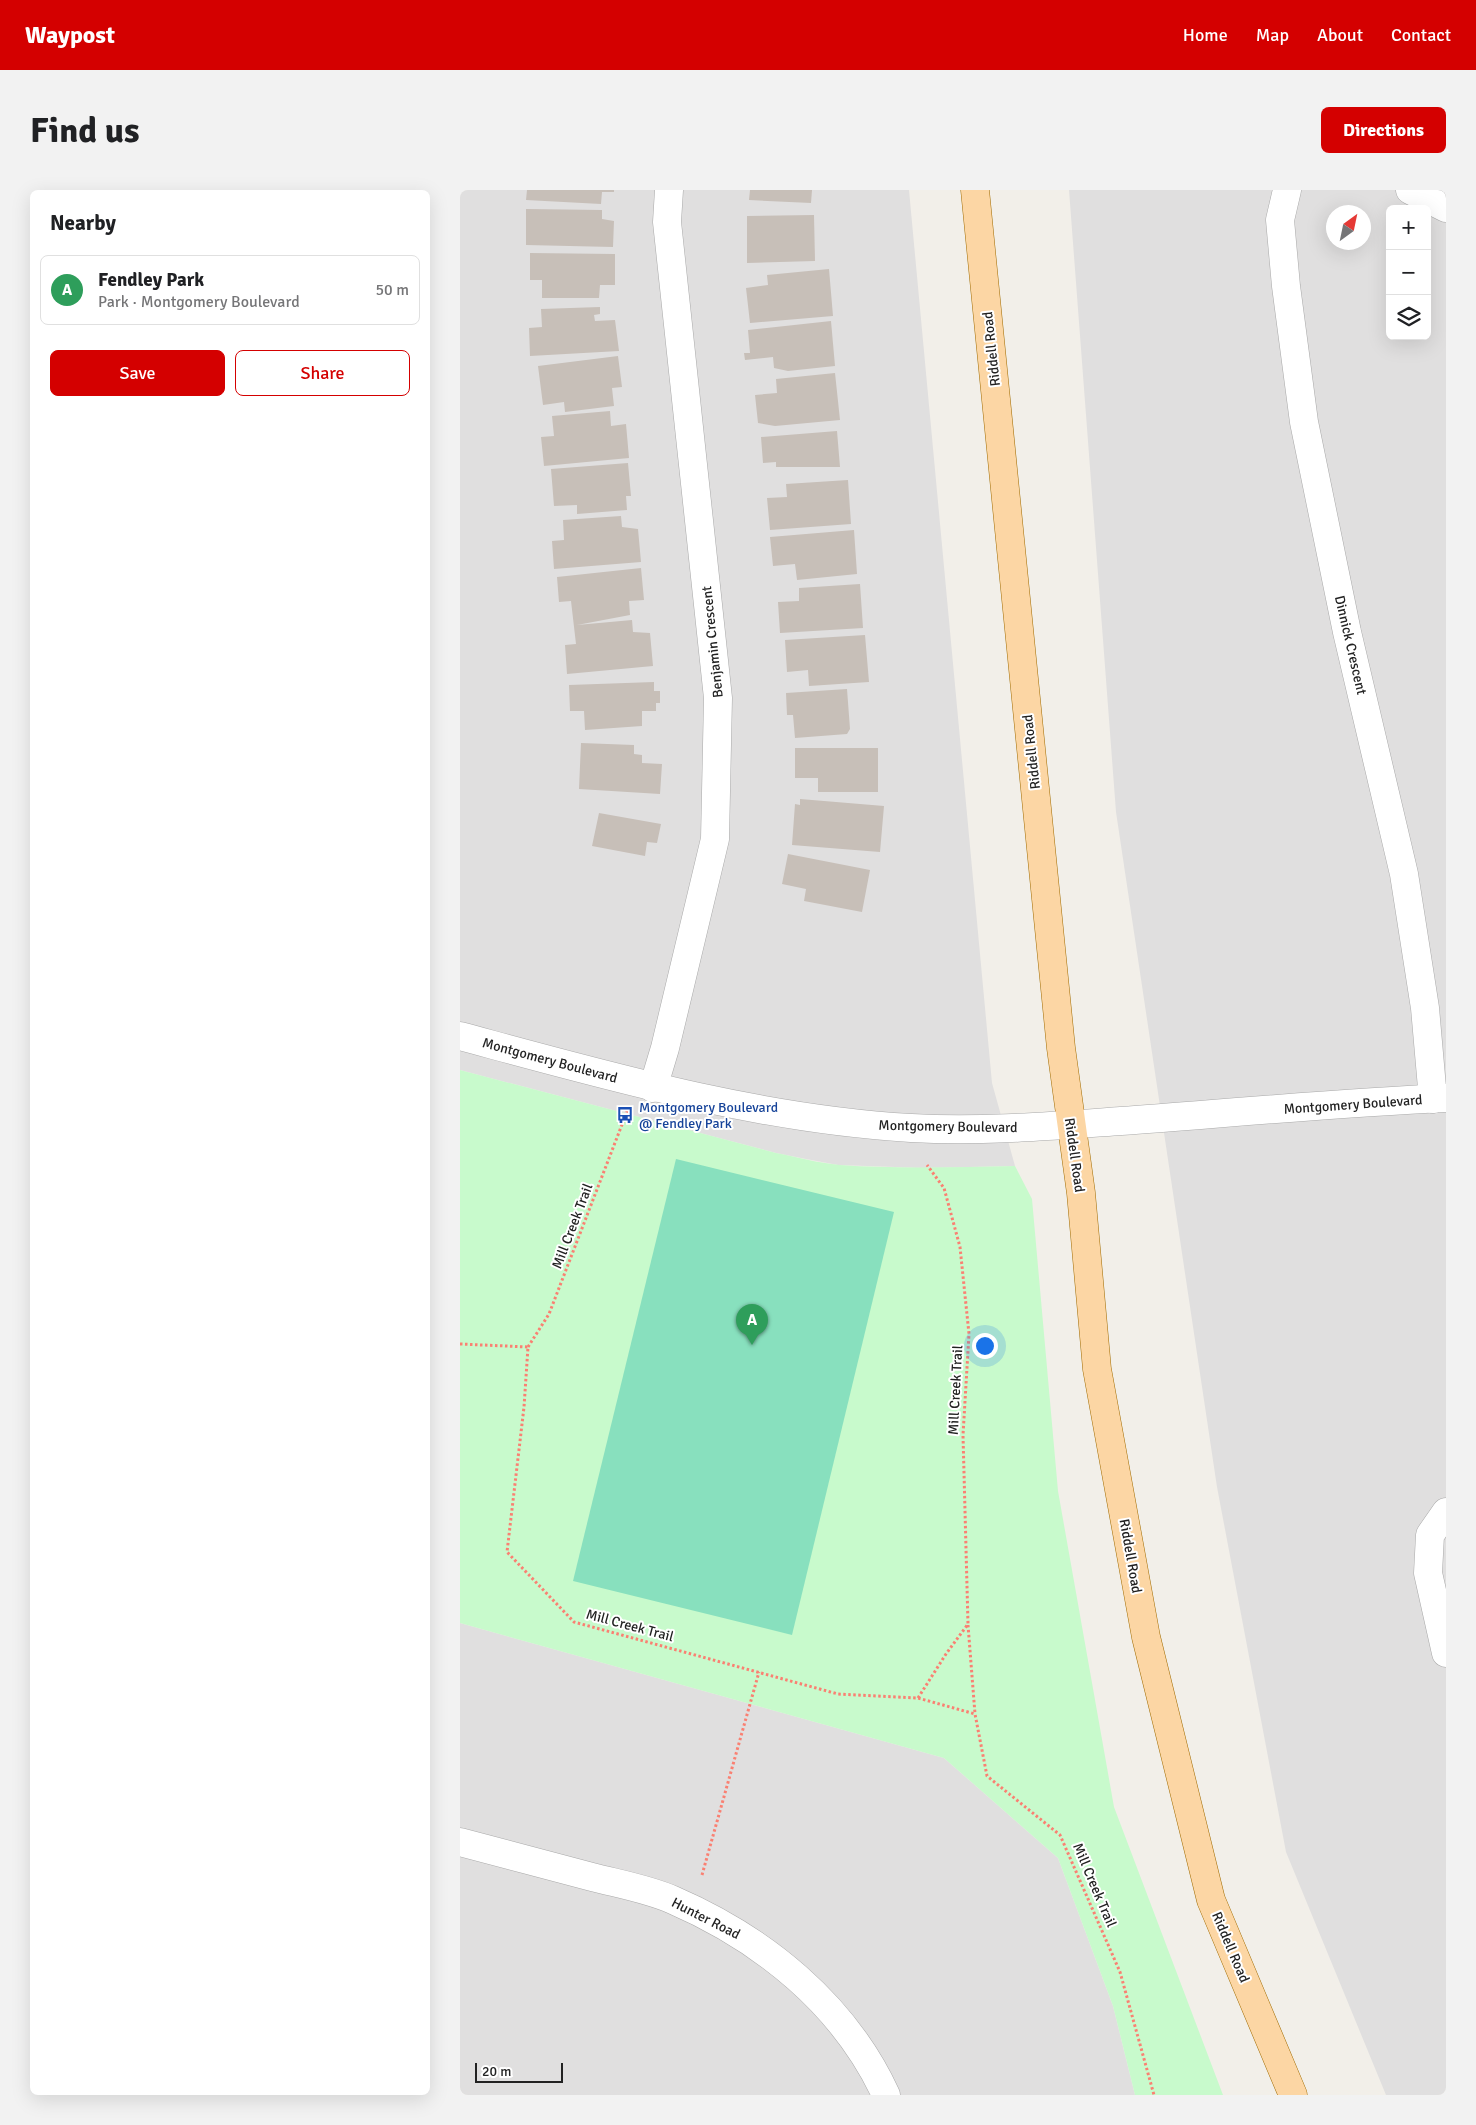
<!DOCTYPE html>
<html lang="en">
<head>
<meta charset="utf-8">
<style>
	:root { --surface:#fff; --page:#f2f2f2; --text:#202124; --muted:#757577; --line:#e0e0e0; --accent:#d40000 }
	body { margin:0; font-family:Signika,sans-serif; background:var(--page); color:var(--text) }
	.controls { position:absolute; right:15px; top:15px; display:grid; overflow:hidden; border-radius:8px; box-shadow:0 5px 20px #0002 }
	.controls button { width:45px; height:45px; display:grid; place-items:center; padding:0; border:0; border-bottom:1px solid var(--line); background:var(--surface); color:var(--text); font:25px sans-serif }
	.compass { position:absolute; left:866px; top:15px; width:45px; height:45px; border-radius:50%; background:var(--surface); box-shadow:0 5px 20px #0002; rotate:33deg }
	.scale { position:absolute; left:15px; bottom:12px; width:88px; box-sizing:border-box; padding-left:5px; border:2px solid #222; border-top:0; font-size:14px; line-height:18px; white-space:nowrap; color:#222; -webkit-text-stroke:4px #fff; paint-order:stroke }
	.you { position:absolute; left:524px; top:1155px; width:18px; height:18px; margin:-12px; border:4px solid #fff; border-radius:50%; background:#1a73e8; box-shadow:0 0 0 8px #1a73e833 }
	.badge { display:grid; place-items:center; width:32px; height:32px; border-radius:50%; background:var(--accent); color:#fff; font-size:16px; font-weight:700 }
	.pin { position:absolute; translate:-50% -41px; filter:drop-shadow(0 1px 2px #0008) }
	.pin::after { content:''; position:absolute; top:26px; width:18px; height:15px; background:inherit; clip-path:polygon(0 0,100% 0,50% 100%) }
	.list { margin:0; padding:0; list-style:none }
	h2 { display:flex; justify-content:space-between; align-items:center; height:65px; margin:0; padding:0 20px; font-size:21px }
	h2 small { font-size:16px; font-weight:400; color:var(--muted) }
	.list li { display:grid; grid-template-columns:32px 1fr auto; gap:15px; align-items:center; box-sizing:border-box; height:70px; margin:0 10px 10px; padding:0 10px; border:1px solid var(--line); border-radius:8px }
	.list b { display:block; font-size:19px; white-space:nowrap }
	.list p { margin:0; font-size:16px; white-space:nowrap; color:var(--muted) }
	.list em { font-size:16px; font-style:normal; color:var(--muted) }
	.actions { display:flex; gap:10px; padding:15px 20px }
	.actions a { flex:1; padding:11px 0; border:1px solid var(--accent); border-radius:8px; text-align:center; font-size:18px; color:var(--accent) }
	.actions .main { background:var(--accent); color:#fff }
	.icon { flex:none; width:28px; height:28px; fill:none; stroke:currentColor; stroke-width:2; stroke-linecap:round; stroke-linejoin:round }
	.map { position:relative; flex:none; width:986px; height:1905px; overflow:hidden; border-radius:8px }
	header { display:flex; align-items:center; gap:30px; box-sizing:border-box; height:70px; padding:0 25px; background:var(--accent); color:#fff }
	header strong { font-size:24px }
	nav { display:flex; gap:28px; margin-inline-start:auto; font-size:18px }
	.intro { display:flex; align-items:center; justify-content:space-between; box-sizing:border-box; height:120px; padding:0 30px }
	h1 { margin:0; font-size:35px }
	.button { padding:12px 22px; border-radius:8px; background:var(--accent); color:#fff; font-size:18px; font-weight:700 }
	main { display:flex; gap:30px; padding:0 30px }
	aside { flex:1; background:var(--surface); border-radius:8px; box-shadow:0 5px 20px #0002 }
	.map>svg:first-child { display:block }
	.residential { fill:#e0dfdf; fill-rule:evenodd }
	.park { fill:#c8facc }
	.pitch { fill:#88e0be }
	.building { fill:#c7bfb8 }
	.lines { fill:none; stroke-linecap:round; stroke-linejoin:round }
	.street-casing { stroke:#a9a9a9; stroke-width:29 }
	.primary-casing { stroke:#a06b00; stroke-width:29 }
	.path { stroke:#fa8072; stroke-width:3; stroke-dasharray:2.5 2.5; stroke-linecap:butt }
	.street { stroke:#fff; stroke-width:28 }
	.primary { stroke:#fcd6a4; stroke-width:28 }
	.labels { text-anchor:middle; stroke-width:4; stroke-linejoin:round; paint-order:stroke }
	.street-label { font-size:14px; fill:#222; stroke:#fff }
	.transit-label { font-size:14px; fill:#164399; stroke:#fff; text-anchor:start }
</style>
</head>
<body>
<header>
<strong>Waypost</strong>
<nav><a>Home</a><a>Map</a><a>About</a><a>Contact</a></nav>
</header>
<div class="intro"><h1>Find us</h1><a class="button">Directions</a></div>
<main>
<aside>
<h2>Nearby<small></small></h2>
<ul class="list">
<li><span class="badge" style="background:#2e9e5b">A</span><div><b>Fendley Park</b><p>Park · Montgomery Boulevard</p></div><em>50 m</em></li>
</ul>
<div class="actions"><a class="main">Save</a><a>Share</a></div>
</aside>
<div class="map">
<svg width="986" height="1905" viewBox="0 0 986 1905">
	<rect width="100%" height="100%" fill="#f2efe9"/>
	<g class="residential">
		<path d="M0,0H449L532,893L555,976L464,978L378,975L346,969L316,963L0,880Z"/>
		<path d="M609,0H986V1905H926L826,1662L757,1297L656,622ZM930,19H967V146H930ZM874,22H904V52H874Z"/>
		<path d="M0,1433L484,1568L598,1668L653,1816L675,1905H0Z"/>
	</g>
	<path class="park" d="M0,880L316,963C337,967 358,973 380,975C438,979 497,977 555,976L572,1009L598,1301L654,1617L763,1905H675L653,1816L598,1668L484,1568L0,1433Z"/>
	<path class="pitch" d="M216,969L434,1022L332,1445L113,1391Z"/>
	<g class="building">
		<path d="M67,0H154V2H142L141,14L66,10Z"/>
		<path d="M290,0H352L351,13L289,10Z"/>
		<path d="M66,19L142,20V29L154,31L153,57L66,55Z"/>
		<path d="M354,25L355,71L287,73V26Z"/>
		<path d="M70,63L155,64V95H140L139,108H82V90H70Z"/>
		<path d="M369,79L373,126L290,133L286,98L308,95L307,85Z"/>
		<path d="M140,117V124L134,125L135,131L155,130L159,161L70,166L69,138L82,137L81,119Z"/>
		<path d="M371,131L375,176L328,181L314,178L313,167L285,170L284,163H290L288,140Z"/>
		<path d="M158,166L162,197L152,198L154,216L105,222L104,212L83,215L78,176Z"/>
		<path d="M375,183L380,230L315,236L298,233L295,205L317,203L316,189Z"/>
		<path d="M150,221L151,236L166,234L169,268L84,276L81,247L94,246L92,226Z"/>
		<path d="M377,241L380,277H316V272L303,273L301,247Z"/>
		<path d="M168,273L171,306H166L167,320L117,324V315L94,316L91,279Z"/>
		<path d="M388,290L391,334L310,340L307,308L327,307L326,294Z"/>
		<path d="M161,326L162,337L178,339L181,372L94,379L92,351L104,350L103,330Z"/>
		<path d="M394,340L397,384L337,390L335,374L313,376L310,347Z"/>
		<path d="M181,378L184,410L169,411L170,425L117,435L172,430L173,442L190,443L193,476L107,484L105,455L116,454L111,411L99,412L97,387Z"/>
		<path d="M400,394L403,438L320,443L318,412L339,411V398Z"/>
		<path d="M405,445L409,492L349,496L348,480L327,482L325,450Z"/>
		<path d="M194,492V501H200V513H196V521H182V536L125,540L124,521H110L109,495Z"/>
		<path d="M387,499L390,539L387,544L335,548L333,525H327L326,503Z"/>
		<path d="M121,553L174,555V564L182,565V573L202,574L200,604L119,599Z"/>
		<path d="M335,558H418V602H358V588H335Z"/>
		<path d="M340,609L424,616L420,662L332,655L335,614L340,615Z"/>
		<path d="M139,623L201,634L197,653L187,652L185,666L132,656Z"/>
		<path d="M328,664L410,680L402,722L344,711L346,699L322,694Z"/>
	</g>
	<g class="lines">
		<g class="street-casing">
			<g id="street">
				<path d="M827,0L820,30L826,96L844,232L887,442L944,684L965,818L973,909"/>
				<path d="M950,0L986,18"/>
				<path d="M0,846C148,886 297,929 451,938C521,942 591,936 661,931C769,923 878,913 986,908"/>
				<path d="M193,898L205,858L255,649L258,508L207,32L209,0"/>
				<path d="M986,1322L970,1345L968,1383L986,1463"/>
				<path d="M0,1652C44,1664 88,1675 132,1687C159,1694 188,1699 213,1710C303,1749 384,1814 426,1905"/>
			</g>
		</g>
		<g class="primary-casing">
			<path id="primary" d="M515,0L601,858L621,1003L637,1179L686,1447L751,1710L833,1905"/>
		</g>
		<g class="path">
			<path d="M0,1154L68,1157L64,1217L47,1362L114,1432L378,1504L458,1508L515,1524L527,1586L600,1645L660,1782L694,1905"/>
			<path d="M68,1157L89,1124L168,919"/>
			<path d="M508,1435L515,1524"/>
			<path d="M458,1508L486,1464L508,1434L503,1245L509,1144L500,1057L484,998L467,975"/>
			<path d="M242,1685L299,1482"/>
		</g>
		<use href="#street" class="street"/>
		<use href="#primary" class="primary"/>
	</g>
	<defs>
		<g id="bus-bare" transform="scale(1.35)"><path d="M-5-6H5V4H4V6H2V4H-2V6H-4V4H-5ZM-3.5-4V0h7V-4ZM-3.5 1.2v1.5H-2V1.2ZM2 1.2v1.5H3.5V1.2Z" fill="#1a4fb4" stroke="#fff" stroke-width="2.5" paint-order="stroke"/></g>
	</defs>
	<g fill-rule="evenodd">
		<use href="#bus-bare" x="165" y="925"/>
	</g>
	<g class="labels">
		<g class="street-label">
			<text transform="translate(531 159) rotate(-96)" y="5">Riddell Road</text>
			<text transform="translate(252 452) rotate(-96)" y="5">Benjamin Crescent</text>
			<text transform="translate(891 455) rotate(77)" y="5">Dinnick Crescent</text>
			<text transform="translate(571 562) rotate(-96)" y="5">Riddell Road</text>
			<text transform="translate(90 870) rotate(15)" y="5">Montgomery Boulevard</text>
			<text transform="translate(893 914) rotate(-4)" y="5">Montgomery Boulevard</text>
			<text transform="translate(488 936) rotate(1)" y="5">Montgomery Boulevard</text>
			<text transform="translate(615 965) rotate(82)" y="5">Riddell Road</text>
			<text transform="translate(112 1036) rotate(-69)" y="5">Mill Creek Trail</text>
			<text transform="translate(495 1200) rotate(-87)" y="5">Mill Creek Trail</text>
			<text transform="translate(671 1366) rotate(80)" y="5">Riddell Road</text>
			<text transform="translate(170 1435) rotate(15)" y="5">Mill Creek Trail</text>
			<text transform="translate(635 1695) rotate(67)" y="5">Mill Creek Trail</text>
			<text transform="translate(246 1728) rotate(27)" y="5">Hunter Road</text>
			<text transform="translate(771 1757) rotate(67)" y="5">Riddell Road</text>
		</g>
		<g class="transit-label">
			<text x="179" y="922">Montgomery Boulevard<tspan x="179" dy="16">@ Fendley Park</tspan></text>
		</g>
	</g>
</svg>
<div class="controls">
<button>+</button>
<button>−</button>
<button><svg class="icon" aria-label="layers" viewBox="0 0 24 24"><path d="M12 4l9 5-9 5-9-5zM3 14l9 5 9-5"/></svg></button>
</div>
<svg class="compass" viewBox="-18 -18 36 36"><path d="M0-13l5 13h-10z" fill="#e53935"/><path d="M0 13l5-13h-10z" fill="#757577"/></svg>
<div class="scale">20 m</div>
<div class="you"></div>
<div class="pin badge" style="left:292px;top:1155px;background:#2e9e5b">A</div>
</div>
</main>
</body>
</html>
